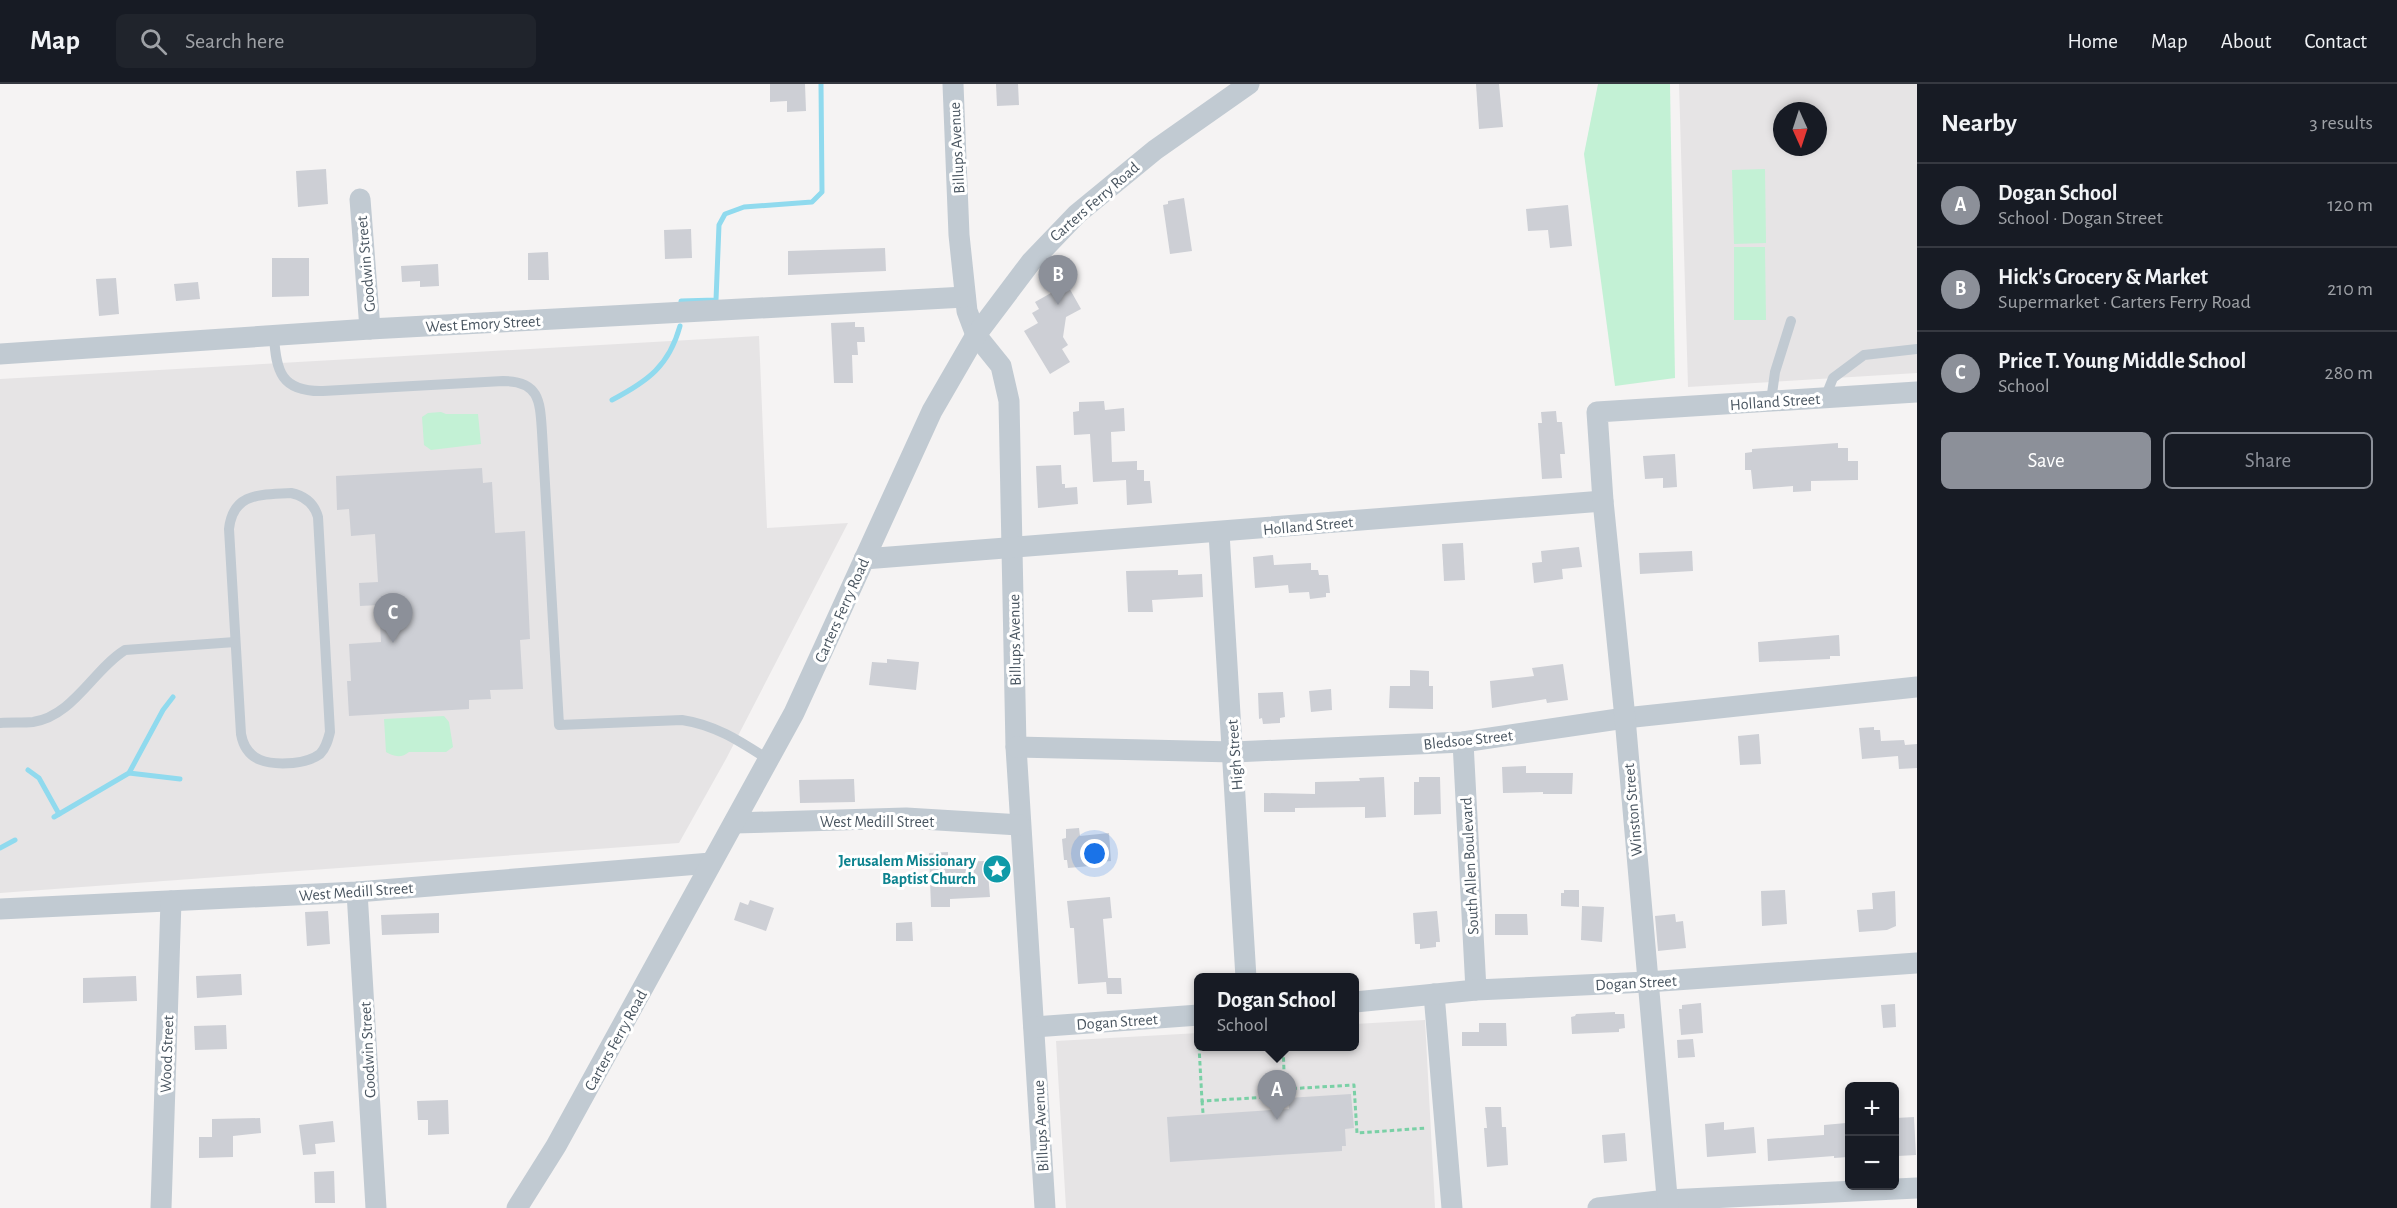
<!DOCTYPE html>
<html lang="en">
<head>
<meta charset="utf-8">
<style>
	:root { --surface:#171b24; --page:#20242c; --text:#f1f3f6; --muted:#9ea1a6; --line:#363941; --accent:#8c9099 }
	body { margin:0; font-family:"Alegreya Sans",sans-serif; background:var(--page); color:var(--text) }
	.controls { position:absolute; right:18px; bottom:18px; display:grid; overflow:hidden; border-radius:9px; box-shadow:0 3px 9px #0003 }
	.controls button { width:54px; height:54px; display:grid; place-items:center; padding:0; border:0; border-bottom:2px solid var(--line); background:var(--surface); color:var(--text); font:30px sans-serif }
	.compass { position:absolute; left:1773px; top:18px; width:54px; height:54px; border-radius:50%; background:var(--surface); box-shadow:0 3px 9px #0003; rotate:177deg }
	.you { position:absolute; left:1095px; top:770px; width:21px; height:21px; margin:-15px; border:4px solid #fff; border-radius:50%; background:#1a73e8; box-shadow:0 0 0 9px #1a73e833 }
	.badge { display:grid; place-items:center; width:39px; height:39px; border-radius:50%; background:var(--accent); color:#fff; font-size:20px; font-weight:700 }
	.pin { position:absolute; translate:-50% -50px; filter:drop-shadow(0 2px 3px #0008) }
	.pin::after { content:''; position:absolute; top:32px; width:21px; height:18px; background:inherit; clip-path:polygon(0 0,100% 0,50% 100%) }
	.popup { position:absolute; left:1194px; top:889px; width:165px; height:78px; box-sizing:border-box; display:grid; place-content:center; border-radius:9px; background:var(--surface); filter:drop-shadow(0 2px 4px #0005); font-size:20px; white-space:nowrap; color:var(--muted) }
	.popup b { font-size:22px; color:var(--text) }
	.popup::after { content:''; position:absolute; left:50%; top:100%; margin-left:-12px; border:12px solid transparent; border-top-color:var(--surface) }
	.list { margin:0; padding:0; list-style:none }
	h2 { display:flex; justify-content:space-between; align-items:center; height:78px; margin:0; padding:0 24px; font-size:26px }
	h2 small { font-size:20px; font-weight:400; color:var(--muted) }
	.list li { display:grid; grid-template-columns:39px 1fr auto; gap:18px; align-items:center; box-sizing:border-box; height:84px; padding:0 24px; border-top:2px solid var(--line) }
	.list b { display:block; font-size:22px; white-space:nowrap }
	.list p { margin:0; font-size:20px; white-space:nowrap; color:var(--muted) }
	.list em { font-size:20px; font-style:normal; color:var(--muted) }
	.actions { display:flex; gap:12px; padding:18px 24px }
	.actions a { flex:1; padding:14px 0; border:2px solid var(--accent); border-radius:9px; text-align:center; font-size:21px; color:var(--accent) }
	.actions .main { background:var(--accent); color:#fff }
	.icon { flex:none; width:33px; height:33px; fill:none; stroke:currentColor; stroke-width:2; stroke-linecap:round; stroke-linejoin:round }
	.map { position:relative; flex:none; width:1917px; height:1124px; overflow:hidden }
	header { display:flex; align-items:center; gap:36px; box-sizing:border-box; height:84px; padding:0 30px; background:var(--surface); border-bottom:2px solid var(--line) }
	header strong { font-size:28px }
	nav { display:flex; gap:33px; margin-inline-start:auto; font-size:21px }
	.search { width:420px; height:54px; background:var(--page); display:flex; align-items:center; gap:15px; box-sizing:border-box; padding:0 21px; border-radius:9px; color:var(--muted); font-size:22px }
	main { display:flex }
	aside { flex:1; background:var(--surface) }
	.map>svg:first-child { display:block }
	.education { fill:#e6e4e5; fill-rule:evenodd }
	.green { fill:#c3f1d5 }
	.lines { fill:none; stroke-linecap:round; stroke-linejoin:round }
	.stream { stroke:#90daee; stroke-width:5 }
	.building { fill:#cdcfd5 }
	.path { stroke:#7ad0a6; stroke-width:3; stroke-dasharray:4.5 3; stroke-linecap:butt }
	.service { stroke:#c1cad2; stroke-width:10 }
	.minor { stroke:#c1cad2; stroke-width:21 }
	.labels { text-anchor:middle; stroke-width:6; stroke-linejoin:round; paint-order:stroke }
	.street-label { font-size:16px; fill:#4a5661; stroke:#fff }
	.culture-label { font-size:16px; font-weight:bold; fill:#0d838f; stroke:#fff; text-anchor:end }
</style>
</head>
<body>
<header>
<strong>Map</strong>
<div class="search"><svg class="icon" aria-label="search" viewBox="0 0 24 24"><circle cx="10" cy="10" r="6"/><path d="M15 15l6 6"/></svg>Search here</div>
<nav><a>Home</a><a>Map</a><a>About</a><a>Contact</a></nav>
</header>
<main>
<div class="map">
<svg width="1917" height="1124" viewBox="0 0 1917 1124">
	<rect width="100%" height="100%" fill="#f5f3f3"/>
	<g class="education">
		<path d="M1679,0H1917V289L1688,303ZM1782,27H1818V63H1782Z"/>
		<path d="M759,252L767,444L848,439L726,675L679,759L0,809V295Z"/>
		<path d="M1425,936L1435,1124H1066L1056,957L1199,949V962H1355V940Z"/>
	</g>
	<g class="green">
		<path d="M1598,0H1670L1675,294L1615,302L1584,70Z"/>
		<path d="M1765,85L1766,159L1734,160L1732,86Z"/>
		<path d="M1734,163H1765L1766,236H1734Z"/>
		<path d="M441,328L446,330H478L481,360L431,366L424,361L422,333L428,329Z"/>
		<path d="M444,632L449,638L453,663L446,668H409C402,674 394,673 386,668L384,635Z"/>
	</g>
	<g class="lines">
		<g class="stream">
			<path d="M681,220V217L716,216L719,141L725,130L744,123L812,118L822,108L821,0"/>
			<path d="M612,316C648,297 669,282 680,242"/>
			<path d="M28,686L39,694L59,730"/>
			<path d="M129,689L180,695"/>
			<path d="M54,733L129,689L163,626L173,613"/>
			<path d="M0,764L15,756"/>
		</g>
	</g>
	<g class="building">
		<path d="M770,0H805L806,27L787,28V17L770,18Z"/>
		<path d="M996,0H1018L1019,21L997,22Z"/>
		<path d="M1476,0H1499L1503,43L1479,45Z"/>
		<path d="M326,85L328,120L298,123L296,87Z"/>
		<path d="M1184,114L1192,167L1170,170L1163,121L1168,120V117Z"/>
		<path d="M1568,121L1572,162L1550,164L1548,146L1528,147L1526,125Z"/>
		<path d="M691,145L692,174L665,175L664,146Z"/>
		<path d="M885,164L886,187L788,191V167Z"/>
		<path d="M548,168L549,196H528V169Z"/>
		<path d="M272,174H309V212L272,213Z"/>
		<path d="M438,180L439,202L420,203V197L402,198L401,182Z"/>
		<path d="M116,194L119,230L99,232L96,195Z"/>
		<path d="M198,198L200,215L176,217L174,200Z"/>
		<path d="M1067,200L1081,225L1066,233L1063,253L1068,261L1062,265L1070,278L1050,290L1024,247L1038,239L1032,229L1039,225L1035,218Z"/>
		<path d="M855,238V243H864L865,258H857L858,271H852L853,299H834L831,239Z"/>
		<path d="M1104,317L1105,326L1124,324L1125,347L1111,348L1112,378L1137,377V386H1144V397H1150L1152,419L1127,421L1126,396L1093,398L1090,350L1074,351L1073,328L1079,327V318Z"/>
		<path d="M1556,327L1557,338H1562L1565,370H1560L1562,394L1542,395L1538,339H1542L1541,328Z"/>
		<path d="M1838,359V364H1848V377H1858V396L1811,397V407L1793,408V402L1753,405L1751,386H1745V369L1752,368V365Z"/>
		<path d="M1675,370L1677,403L1663,404V394L1645,395L1643,372Z"/>
		<path d="M1061,381L1062,400H1065V404L1077,403L1078,420L1038,424L1036,382Z"/>
		<path d="M482,384L483,399L492,398L495,449L525,447L530,555L520,556L523,605L490,606L491,615L469,616V625L349,632L347,597H351L349,560L381,558L379,521L360,522L359,499L378,498L375,450L351,452L349,425L337,426L336,392Z"/>
		<path d="M1463,459L1465,496L1444,497L1442,460Z"/>
		<path d="M1579,463L1582,483L1562,485L1563,495L1534,499L1532,479L1542,478L1541,467Z"/>
		<path d="M1692,467L1693,487L1640,490L1639,469Z"/>
		<path d="M1273,471L1274,481L1311,479V486H1318L1319,491H1328L1330,509H1326V513L1310,515L1309,508L1289,509L1288,501L1255,504L1253,473Z"/>
		<path d="M1178,486V491L1202,490L1203,513L1152,516L1153,528H1128L1126,487Z"/>
		<path d="M1839,551L1840,572H1830V575L1759,578L1758,558Z"/>
		<path d="M887,575L919,578L916,606L869,601L872,578L887,579Z"/>
		<path d="M1563,580L1568,616L1547,619L1546,615L1492,624L1490,597L1534,592L1532,584Z"/>
		<path d="M1410,586L1429,587V602H1433V625L1389,624L1390,602H1410Z"/>
		<path d="M1331,605L1332,626L1311,628L1309,607Z"/>
		<path d="M1283,608L1285,633L1280,634V639L1263,640L1262,634L1259,635L1258,609Z"/>
		<path d="M1874,643V646H1880L1881,657L1904,656L1905,661L1917,660V684L1899,685L1898,672L1862,675L1859,644Z"/>
		<path d="M1759,650L1761,680L1740,681L1738,652Z"/>
		<path d="M1526,682V689H1573L1572,710H1543V708L1503,709L1502,683Z"/>
		<path d="M1384,693L1386,733L1365,734V723L1295,724V728H1264V709L1315,710V698L1360,697L1359,694Z"/>
		<path d="M1419,693H1440L1441,730L1414,731V698H1419Z"/>
		<path d="M854,695L855,718L800,719L799,696Z"/>
		<path d="M1079,744L1080,752L1109,749L1111,777L1101,778V781L1068,784L1067,776H1064L1062,755L1066,754V745Z"/>
		<path d="M948,768V778L987,777L990,813L950,815V823H931L929,769Z"/>
		<path d="M1564,806H1579V823L1561,822V809H1564Z"/>
		<path d="M1785,806L1787,840L1762,842L1761,807Z"/>
		<path d="M1895,807L1896,842L1887,846L1859,848L1857,826L1873,825L1872,809Z"/>
		<path d="M1110,813L1112,834L1103,835L1108,894H1121L1122,910H1107L1106,898L1078,900L1074,844H1070L1067,817Z"/>
		<path d="M750,816L774,824L766,847L734,836L740,818L748,821Z"/>
		<path d="M1582,822L1604,823L1602,858L1581,856Z"/>
		<path d="M328,827L330,860L307,862L305,828Z"/>
		<path d="M1437,827L1440,858H1436V863L1420,865V860H1415L1413,829Z"/>
		<path d="M439,829V849L382,851L381,831Z"/>
		<path d="M1495,830H1527L1528,851H1495Z"/>
		<path d="M1675,830L1676,838L1683,837L1686,864L1658,867L1655,832Z"/>
		<path d="M912,838L913,857H896V839Z"/>
		<path d="M241,890L242,911L197,914L196,892Z"/>
		<path d="M136,892L137,917L83,919V894Z"/>
		<path d="M1701,919L1703,949L1681,951L1679,925H1682V921Z"/>
		<path d="M1895,920L1896,943L1883,944L1881,921Z"/>
		<path d="M1615,928V930H1624L1625,944L1619,945V948L1572,950L1571,933L1575,932L1576,930Z"/>
		<path d="M1479,939H1506L1507,962H1462V948H1479Z"/>
		<path d="M226,941L227,965L195,966L194,942Z"/>
		<path d="M1693,955L1695,973L1678,974L1677,956Z"/>
		<path d="M1351,1010L1354,1044L1345,1045L1346,1062H1342V1067L1170,1078L1167,1033L1289,1025L1288,1014Z"/>
		<path d="M448,1016L449,1050L428,1051V1036H418L417,1017Z"/>
		<path d="M1485,1023H1501L1502,1043H1506L1508,1081L1487,1083L1484,1044H1487Z"/>
		<path d="M1914,1033L1916,1071L1898,1072L1896,1034Z"/>
		<path d="M260,1034L261,1049L233,1052V1073L199,1074V1053H212V1035Z"/>
		<path d="M333,1037L335,1058L315,1060L316,1070L303,1071L299,1041Z"/>
		<path d="M1724,1038V1046L1754,1043L1756,1069L1707,1073L1705,1040Z"/>
		<path d="M1846,1039V1046H1850V1072L1848,1073L1834,1074V1072L1768,1077L1767,1055L1824,1051V1041Z"/>
		<path d="M1625,1049L1627,1077L1604,1079L1602,1051Z"/>
		<path d="M334,1087L335,1119H315L314,1088Z"/>
	</g>
	<g class="lines">
		<g class="path">
			<path d="M1198,948L1199,958"/>
			<path d="M1199,962L1202,1017L1285,1012L1283,962"/>
			<path d="M1285,1005L1354,1001L1357,1049L1427,1044"/>
			<path d="M1202,1017L1203,1029"/>
		</g>
		<g class="service">
			<path d="M274,252C276,287 281,308 323,307L503,297C540,297 540,318 542,348L559,641L682,636C716,641 741,658 769,676"/>
			<path d="M1825,314L1833,294L1864,271L1917,265"/>
			<path d="M1771,317L1775,288L1791,237"/>
			<path d="M291,409C305,412 314,419 318,433L330,648C328,656 326,664 320,670C312,676 303,678 293,679C269,681 246,678 241,650L229,445C233,408 261,411 291,409Z"/>
			<path d="M0,639C11,638 22,639 33,638C73,632 93,586 125,566L235,558"/>
		</g>
		<g class="minor">
			<path d="M953,0L959,151L967,227L976,251L1001,282L1009,317L1016,663L1045,1124"/>
			<path d="M360,115L370,245"/>
			<path d="M0,270L370,245L965,213"/>
			<path d="M1219,449L1246,894"/>
			<path d="M864,475L1603,417"/>
			<path d="M1463,658L1476,906"/>
			<path d="M1016,663L1234,668L1463,658L1625,634L1917,603"/>
			<path d="M734,739L906,734L1020,741"/>
			<path d="M357,808L376,1124"/>
			<path d="M0,825L357,808L711,779"/>
			<path d="M1434,910L1452,1124"/>
			<path d="M1355,918L1476,906L1647,898L1917,879"/>
			<path d="M1034,943L1199,931"/>
			<path d="M161,1124L171,817"/>
			<path d="M517,1124L556,1062L794,629L932,327L976,251L1031,178L1077,130L1155,66L1249,0"/>
			<path d="M1598,1124L1667,1116L1917,1104"/>
			<path d="M1668,1124L1625,634L1603,417L1597,328L1917,308"/>
		</g>
	</g>
	<defs>
		<g id="sight-disc" transform="scale(1.5)"><circle r="9.5" fill="#0f9aa8" stroke="#fff"/><path d="M0-6L1.8-2.2L6-1.7L2.9 1.2L3.7 5.4L0 3.3L-3.7 5.4L-2.9 1.2L-6-1.7L-1.8-2.2Z" fill="#fff"/></g>
	</defs>
	<g fill-rule="evenodd">
		<use href="#sight-disc" x="997" y="785"/>
	</g>
	<g class="labels">
		<g class="street-label">
			<text transform="translate(956 64) rotate(-93)" y="6">Billups Avenue</text>
			<text transform="translate(1094 117) rotate(-41)" y="6">Carters Ferry Road</text>
			<text transform="translate(365 180) rotate(-95)" y="6">Goodwin Street</text>
			<text transform="translate(483 239) rotate(-3)" y="6">West Emory Street</text>
			<text transform="translate(1775 317) rotate(-4)" y="6">Holland Street</text>
			<text transform="translate(1308 441) rotate(-5)" y="6">Holland Street</text>
			<text transform="translate(841 526) rotate(-66)" y="6">Carters Ferry Road</text>
			<text transform="translate(1014 556) rotate(-91)" y="6">Billups Avenue</text>
			<text transform="translate(1468 655) rotate(-6)" y="6">Bledsoe Street</text>
			<text transform="translate(1234 671) rotate(-94)" y="6">High Street</text>
			<text transform="translate(1632 726) rotate(-95)" y="6">Winston Street</text>
			<text x="877" y="743">West Medill Street</text>
			<text transform="translate(1469 782) rotate(-93)" y="6">South Allen Boulevard</text>
			<text transform="translate(356 807) rotate(-4)" y="6">West Medill Street</text>
			<text transform="translate(1636 898) rotate(-3)" y="6">Dogan Street</text>
			<text transform="translate(1117 937) rotate(-4)" y="6">Dogan Street</text>
			<text transform="translate(615 956) rotate(-61)" y="6">Carters Ferry Road</text>
			<text transform="translate(367 966) rotate(-93)" y="6">Goodwin Street</text>
			<text transform="translate(166 970) rotate(-88)" y="6">Wood Street</text>
			<text transform="translate(1040 1042) rotate(-93)" y="6">Billups Avenue</text>
		</g>
		<g class="culture-label">
			<text x="976" y="782">Jerusalem Missionary<tspan x="976" dy="18">Baptist Church</tspan></text>
		</g>
	</g>
</svg>
<div class="controls">
<button>+</button>
<button>−</button>
</div>
<svg class="compass" viewBox="-18 -18 36 36"><path d="M0-13l5 13h-10z" fill="#e53935"/><path d="M0 13l5-13h-10z" fill="#9ea1a6"/></svg>
<div class="you"></div>
<div class="pin badge" style="left:1277px;top:1036px">A</div>
<div class="popup"><b>Dogan School</b>School</div>
<div class="pin badge" style="left:1058px;top:221px">B</div>
<div class="pin badge" style="left:393px;top:559px">C</div>
</div>
<aside>
<h2>Nearby<small>3 results</small></h2>
<ul class="list">
<li><span class="badge">A</span><div><b>Dogan School</b><p>School · Dogan Street</p></div><em>120 m</em></li>
<li><span class="badge">B</span><div><b>Hick's Grocery &amp; Market</b><p>Supermarket · Carters Ferry Road</p></div><em>210 m</em></li>
<li><span class="badge">C</span><div><b>Price T. Young Middle School</b><p>School</p></div><em>280 m</em></li>
</ul>
<div class="actions"><a class="main">Save</a><a>Share</a></div>
</aside>
</main>
</body>
</html>
